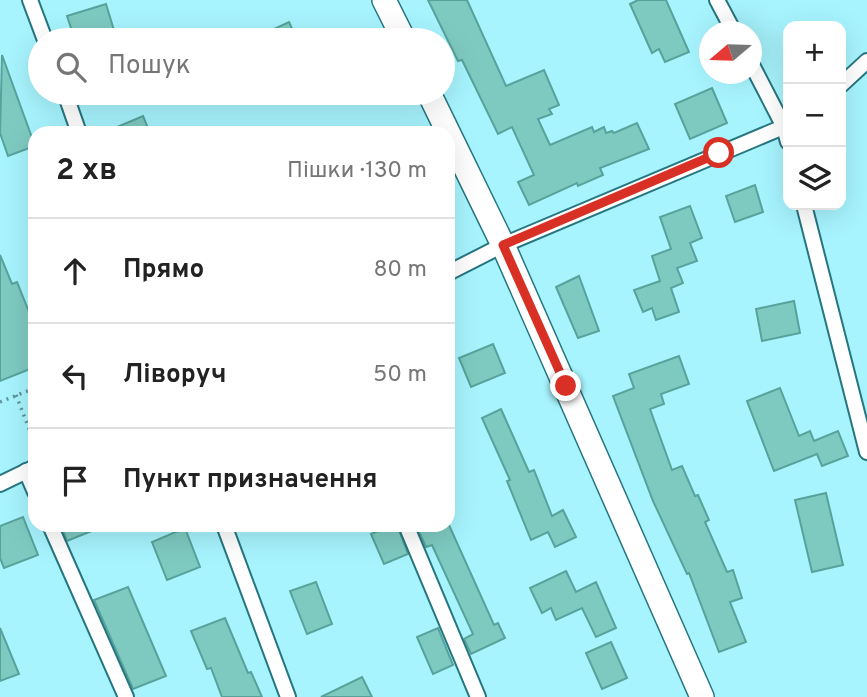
<!DOCTYPE html>
<html lang="uk">
<head>
<meta charset="utf-8">
<style>
	:root { --surface:#fff; --page:#f6f6f6; --text:#222; --muted:#767676; --line:#e0e0e0 }
	body { margin:0; font-family:Overpass,sans-serif; background:var(--page); color:var(--text) }
	.controls { position:absolute; right:21px; top:21px; display:grid; overflow:hidden; border-radius:14px; box-shadow:0 7px 28px #0002 }
	.controls button { width:63px; height:63px; display:grid; place-items:center; padding:0; border:0; border-bottom:2px solid var(--line); background:var(--surface); color:var(--text); font:35px sans-serif }
	.compass { position:absolute; left:699px; top:21px; width:63px; height:63px; border-radius:50%; background:var(--surface); box-shadow:0 7px 28px #0002; rotate:251deg }
	.stop { position:absolute; width:21px; height:21px; margin:-16px; border:5px solid #d93025; border-radius:50%; background:#fff }
	.stop.end { background:#d93025; border-color:#fff; box-shadow:0 2px 7px #0008 }
	.list { margin:0; padding:0; list-style:none }
	h2 { display:flex; justify-content:space-between; align-items:center; height:91px; margin:0; padding:0 28px; font-size:30px }
	h2 small { font-size:23px; font-weight:400; color:var(--muted) }
	.list li { display:grid; grid-template-columns:46px 1fr auto; gap:21px; align-items:center; box-sizing:border-box; height:105px; padding:0 28px; border-top:2px solid var(--line) }
	.list b { display:block; font-size:26px; white-space:nowrap }
	.list em { font-size:23px; font-style:normal; color:var(--muted) }
	.icon { flex:none; width:38px; height:38px; fill:none; stroke:currentColor; stroke-width:2; stroke-linecap:round; stroke-linejoin:round }
	.map { position:relative; flex:none; width:867px; height:697px; overflow:hidden }
	.search { position:absolute; background:var(--surface); box-shadow:0 7px 28px #0002; left:28px; top:28px; width:427px; height:77px; display:flex; align-items:center; gap:18px; box-sizing:border-box; padding:0 24px; border-radius:38px; color:var(--muted); font-size:26px }
	.panel { position:absolute; background:var(--surface); box-shadow:0 7px 28px #0002; left:28px; top:126px; width:427px; height:406px; border-radius:21px }
	.map>svg:first-child { display:block }
	.building { fill:#7ecac1; stroke:#57a39b; stroke-width:2 }
	.lines { fill:none; stroke-linecap:round; stroke-linejoin:round }
	.minor-casing { stroke:#267680; stroke-width:18 }
	.primary-casing { stroke:#267680; stroke-width:26 }
	.path { stroke:#5f9299; stroke-width:3.5; stroke-dasharray:2 5; stroke-linecap:butt }
	.minor { stroke:#fff; stroke-width:14 }
	.primary { stroke:#fff; stroke-width:23 }
	.route { stroke:#d93025; stroke-width:9 }
</style>
</head>
<body>
<div class="map">
<svg width="867" height="697" viewBox="0 0 867 697">
	<rect width="100%" height="100%" fill="#a7f4fe"/>
	<g class="building">
		<path d="M428,0H467L506,86L544,70L559,105L549,109L552,114L538,119L550,145L592,127L594,132L604,127L606,133L612,131L614,133L637,123L649,149L600,168L603,175L578,186L577,183L529,205L518,182L534,175L512,127L498,134L462,60L458,61Z"/>
		<path d="M638,0H666L689,52L665,62L659,49L652,53L630,4Z"/>
		<path d="M106,4L117,40H75L67,16Z"/>
		<path d="M289,22L297,40H250Z"/>
		<path d="M2,55L35,146L8,156L0,133Z"/>
		<path d="M712,88L727,123L690,139L675,104Z"/>
		<path d="M143,116L150,133H103Z"/>
		<path d="M755,185L763,212L735,222L726,196Z"/>
		<path d="M690,206L702,238L690,243L697,261L677,268L683,283L671,288L679,312L656,320L652,308L643,312L634,290L660,281L652,256L671,249L660,217Z"/>
		<path d="M0,255L12,284L17,282L35,327V367L0,381Z"/>
		<path d="M579,276L599,331L578,338L556,287Z"/>
		<path d="M794,301L800,333L762,341L756,309Z"/>
		<path d="M493,344L505,373L471,387L459,358Z"/>
		<path d="M679,356L689,384L661,394L664,404L650,409L672,470L682,466L695,496L698,495L709,520L705,522L727,572L733,570L742,598L730,602L746,642L719,652L689,573L687,574L653,501L613,396L634,388L629,374Z"/>
		<path d="M780,388L799,436L810,431L814,441L838,431L848,456L822,466L817,454L774,471L747,401Z"/>
		<path d="M501,409L529,472L534,470L552,516L563,510L576,537L555,547L548,532L531,540L507,481L510,480L482,418Z"/>
		<path d="M826,493L843,565L812,572L795,500Z"/>
		<path d="M23,517L38,555L4,568L0,558V526Z"/>
		<path d="M61,525H104V526L67,541Z"/>
		<path d="M392,525H397L408,554L384,564L371,534Z"/>
		<path d="M416,525H449L494,625L498,623L505,638L471,654L464,639L473,634L432,545L426,547Z"/>
		<path d="M185,528L200,567L167,580L152,542Z"/>
		<path d="M566,571L576,592L596,582L616,628L596,637L582,608L556,620L551,608L542,613L530,588Z"/>
		<path d="M316,582L332,624L307,634L290,591Z"/>
		<path d="M128,587L166,676L133,689L94,600Z"/>
		<path d="M225,618L248,673L251,672L262,697H222L211,668L207,669L191,631Z"/>
		<path d="M0,628L19,674L0,681Z"/>
		<path d="M438,628L453,665L433,674L417,637Z"/>
		<path d="M611,642L627,678L602,689L586,653Z"/>
		<path d="M362,677L372,697H321Z"/>
	</g>
	<g class="lines">
		<g class="minor-casing">
			<g id="minor">
				<path d="M30,0L45,40"/>
				<path d="M717,0L734,32"/>
				<path d="M752,65L784,127L788,142"/>
				<path d="M841,85L867,61"/>
				<path d="M65,93L79,133"/>
				<path d="M804,205L867,452"/>
				<path d="M448,273L503,245L788,125"/>
				<path d="M26,471L35,492"/>
				<path d="M0,484L35,467"/>
				<path d="M50,525L126,697"/>
				<path d="M224,525L288,697"/>
				<path d="M406,525L478,697"/>
			</g>
		</g>
		<g class="primary-casing">
			<g id="primary">
				<path d="M384,0L404,40"/>
				<path d="M429,93L503,245L702,697"/>
			</g>
		</g>
		<g class="path">
			<path d="M16,395L35,444"/>
			<path d="M0,402L35,388"/>
		</g>
		<use href="#minor" class="minor"/>
		<use href="#primary" class="primary"/>
	</g>
	<g class="lines">
		<path class="route" d="M566,386L503,245L719,153"/>
	</g>
</svg>
<div class="controls">
<button>+</button>
<button>−</button>
<button><svg class="icon" aria-label="layers" viewBox="0 0 24 24"><path d="M12 4l9 5-9 5-9-5zM3 14l9 5 9-5"/></svg></button>
</div>
<svg class="compass" viewBox="-18 -18 36 36"><path d="M0-13l5 13h-10z" fill="#e53935"/><path d="M0 13l5-13h-10z" fill="#767676"/></svg>
<div class="stop" style="left:719px;top:153px"></div>
<div class="stop end" style="left:566px;top:386px"></div>
<div class="search"><svg class="icon" aria-label="search" viewBox="0 0 24 24"><circle cx="10" cy="10" r="6"/><path d="M15 15l6 6"/></svg>Пошук</div>
<section class="panel">
<h2>2 хв<small>Пішки · 130 m</small></h2>
<ul class="list">
<li><svg class="icon" aria-label="ahead" viewBox="0 0 24 24"><path d="M12 20V5M6 11l6-6 6 6"/></svg><div><b>Прямо</b></div><em>80 m</em></li>
<li><svg class="icon" aria-label="left" viewBox="0 0 24 24"><path d="M17 20v-9H6M10 6l-5 5 5 5"/></svg><div><b>Ліворуч</b></div><em>50 m</em></li>
<li><svg class="icon" aria-label="arrive" viewBox="0 0 24 24"><path d="M6 21V4h12l-3 4 3 4H6"/></svg><div><b>Пункт призначення</b></div></li>
</ul>
</section>
</div>
</body>
</html>
